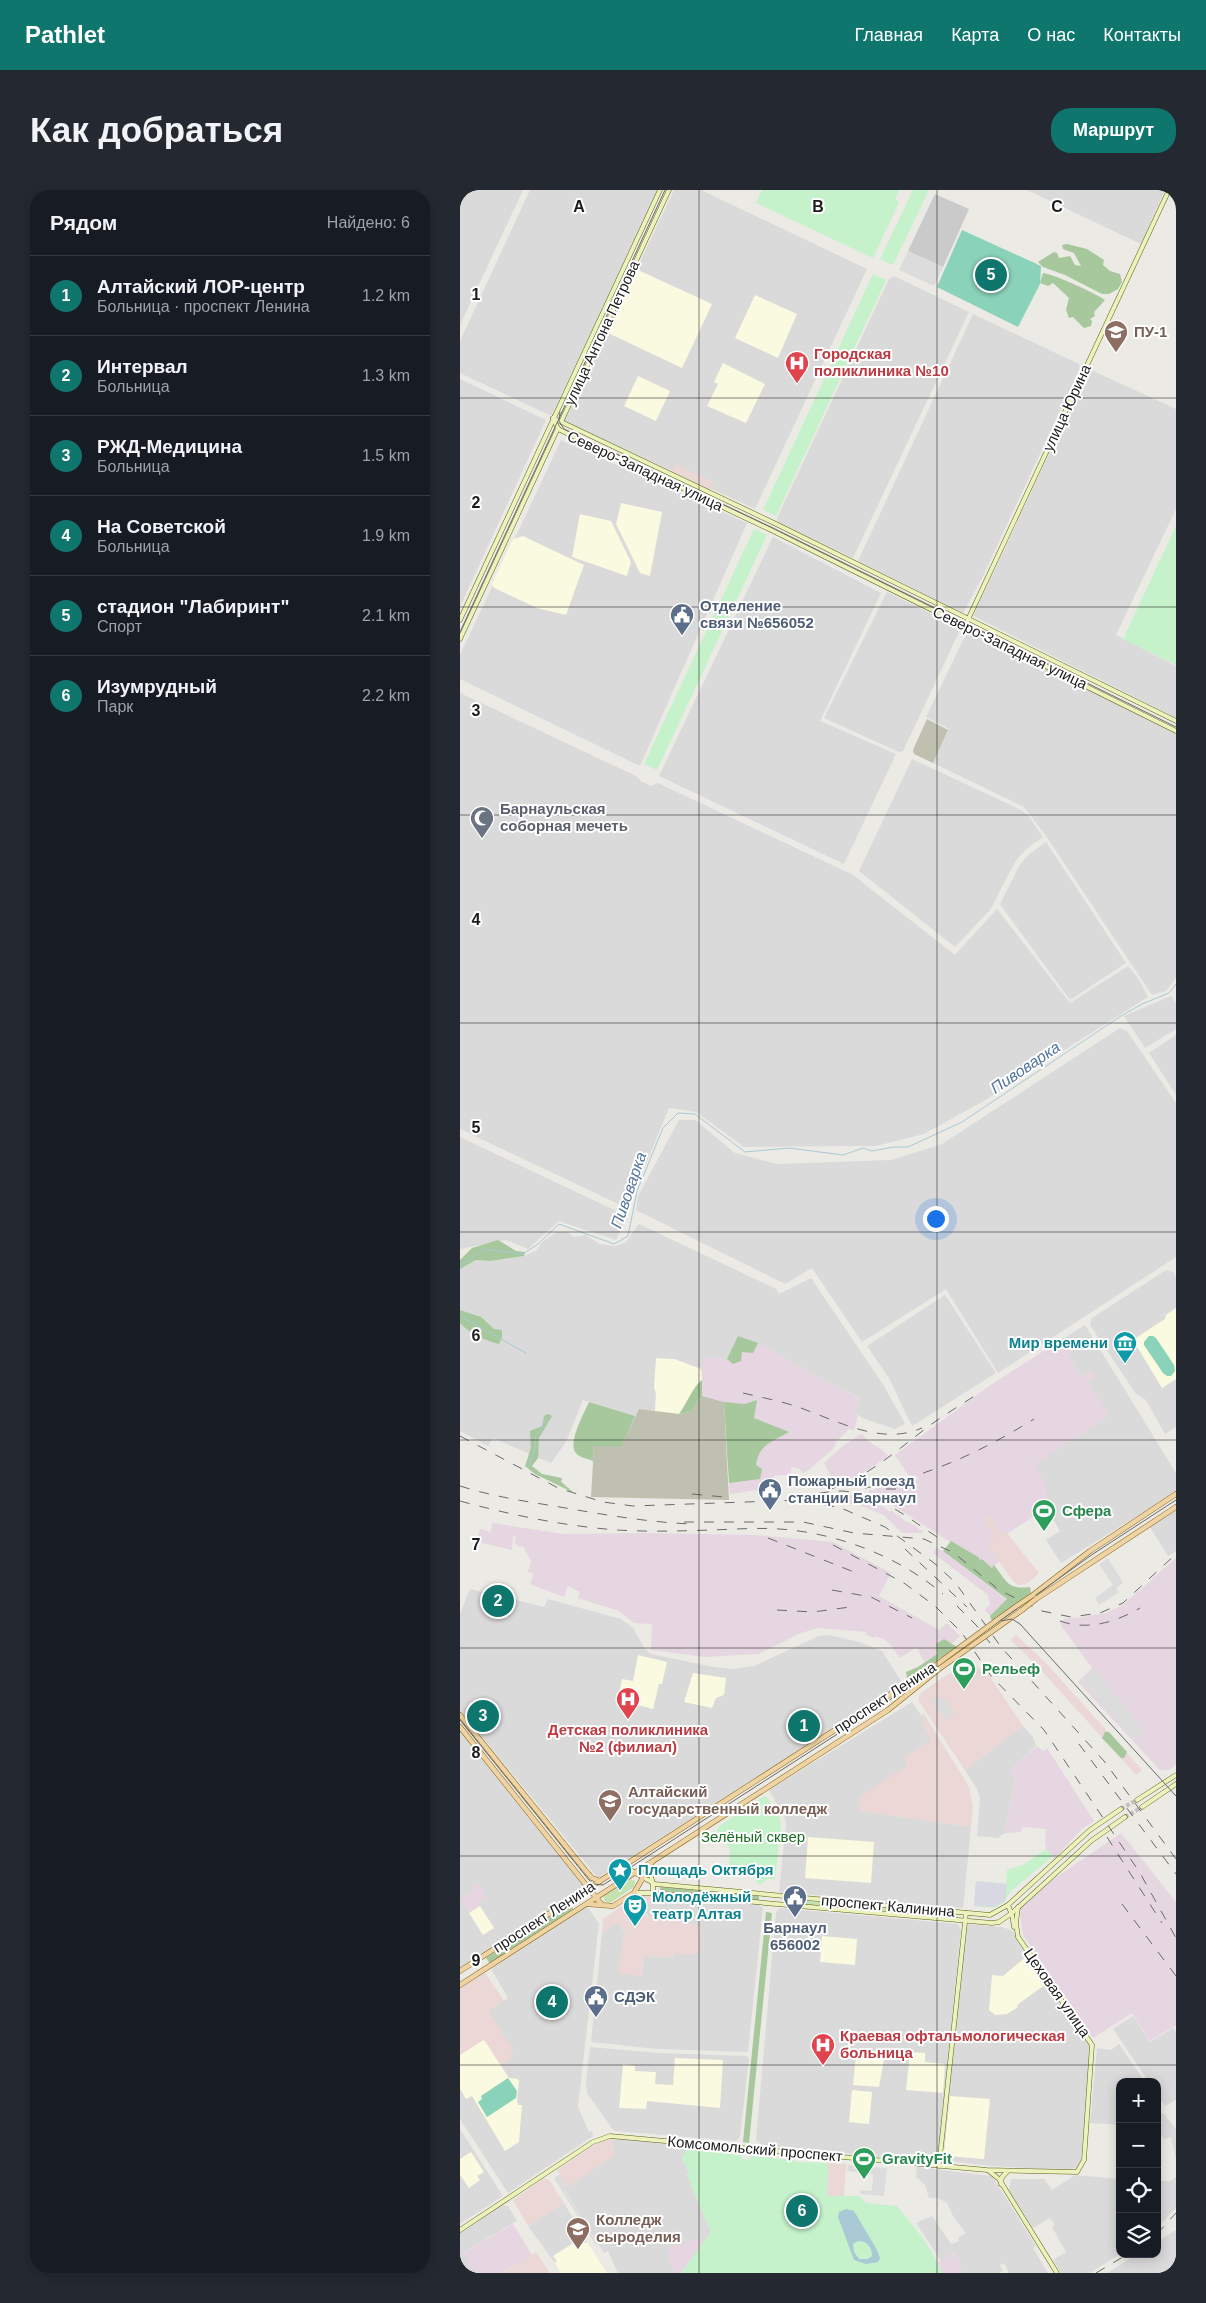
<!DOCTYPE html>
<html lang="ru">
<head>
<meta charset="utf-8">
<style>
	:root { --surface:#171b24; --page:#242831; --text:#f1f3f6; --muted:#9ea1a6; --line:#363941; --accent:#0f766e }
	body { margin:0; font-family:Helvetica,sans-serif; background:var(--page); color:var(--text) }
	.controls { position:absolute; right:15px; bottom:15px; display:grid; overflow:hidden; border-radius:10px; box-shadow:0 2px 12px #0003 }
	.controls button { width:45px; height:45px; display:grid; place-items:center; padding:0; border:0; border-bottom:1px solid var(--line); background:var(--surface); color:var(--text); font:25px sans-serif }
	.you { position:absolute; left:475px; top:1028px; width:18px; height:18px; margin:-12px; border:4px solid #fff; border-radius:50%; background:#1a73e8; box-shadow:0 0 0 8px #1a73e833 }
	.badge { display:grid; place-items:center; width:32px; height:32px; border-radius:50%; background:var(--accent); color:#fff; font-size:16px; font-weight:700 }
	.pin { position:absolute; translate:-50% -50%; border:2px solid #fff; box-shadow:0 1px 5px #0006 }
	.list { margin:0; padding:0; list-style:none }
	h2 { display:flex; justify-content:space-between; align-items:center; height:65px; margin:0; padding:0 20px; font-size:21px }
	h2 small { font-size:16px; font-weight:400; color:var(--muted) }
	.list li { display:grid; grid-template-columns:32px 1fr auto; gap:15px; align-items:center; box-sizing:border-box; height:80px; padding:0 20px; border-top:1px solid var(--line) }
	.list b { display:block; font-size:19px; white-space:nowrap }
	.list p { margin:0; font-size:16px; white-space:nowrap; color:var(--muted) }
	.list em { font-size:16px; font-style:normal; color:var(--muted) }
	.icon { flex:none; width:28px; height:28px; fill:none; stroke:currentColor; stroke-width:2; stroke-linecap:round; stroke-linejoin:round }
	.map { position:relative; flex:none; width:716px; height:2083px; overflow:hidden; border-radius:20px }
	header { display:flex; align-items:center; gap:30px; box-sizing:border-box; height:70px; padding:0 25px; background:var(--accent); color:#fff }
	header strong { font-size:24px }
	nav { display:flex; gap:28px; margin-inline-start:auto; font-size:18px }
	.intro { display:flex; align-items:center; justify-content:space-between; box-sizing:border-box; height:120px; padding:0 30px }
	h1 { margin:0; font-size:35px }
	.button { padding:12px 22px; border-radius:20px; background:var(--accent); color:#fff; font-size:18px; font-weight:700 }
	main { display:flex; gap:30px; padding:0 30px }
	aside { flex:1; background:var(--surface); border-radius:20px; box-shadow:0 2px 12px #0003 }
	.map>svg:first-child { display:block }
	.residential { fill:#dadada }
	.commercial { fill:#ebd7d5 }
	.industrial { fill:#e5d6e1 }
	.education { fill:#f9fadf }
	.religious { fill:#cacaca }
	.construction { fill:#bfc0b0 }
	.grass { fill:#c5e1af }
	.forest { fill:#a7c79d }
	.park { fill:#c5f2cb }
	.pitch { fill:#8bd2ba }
	.parking { fill:#dcdcdc }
	.plaza { fill:#d8d8e2 }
	.water { fill:#a9c9d5; fill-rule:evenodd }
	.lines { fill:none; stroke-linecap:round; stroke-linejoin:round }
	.stream { stroke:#a9c9d5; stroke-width:1 }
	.secondary-tunnel { stroke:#c2c1bc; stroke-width:4; stroke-dasharray:4 2; stroke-linecap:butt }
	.secondary-casing { stroke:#586512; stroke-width:5 }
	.primary-casing { stroke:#836312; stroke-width:5.5 }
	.secondary { stroke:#ecf1bd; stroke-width:4 }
	.primary { stroke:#efd3a5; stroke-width:4.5 }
	.tram { stroke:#6a6a6a; stroke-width:1 }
	.rail { stroke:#6a6a6a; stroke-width:1; stroke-dasharray:10 10; stroke-linecap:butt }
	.primary-bridge-casing { stroke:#836312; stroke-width:5.5; stroke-linecap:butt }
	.primary-bridge { stroke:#efd3a5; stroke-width:4.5 }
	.grid { fill:none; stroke:#1c1c1c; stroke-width:1; stroke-opacity:0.55 }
	.labels { text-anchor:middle; stroke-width:4; stroke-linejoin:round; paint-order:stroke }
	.education-label { font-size:15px; font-weight:bold; fill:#785e54; stroke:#fff; text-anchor:start }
	.street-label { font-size:15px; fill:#1c1c1c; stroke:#fff }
	.health-label { font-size:15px; font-weight:bold; fill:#be3a42; stroke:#fff; text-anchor:start }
	.service-label { font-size:15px; font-weight:bold; fill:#4e5e75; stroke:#fff; text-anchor:start }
	.worship-label { font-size:15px; font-weight:bold; fill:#5b616d; stroke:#fff; text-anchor:start }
	.culture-label { font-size:15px; font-weight:bold; fill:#0d838f; stroke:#fff; text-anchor:start }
	.leisure-label { font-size:15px; font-weight:bold; fill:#27864d; stroke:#fff; text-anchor:start }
	.park-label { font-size:15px; fill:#196c24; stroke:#fff }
	.water-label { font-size:16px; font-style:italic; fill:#55779f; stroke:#fff }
	.grid-label { font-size:16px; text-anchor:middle; font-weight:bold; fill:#1c1c1c; stroke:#fff; stroke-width:4; stroke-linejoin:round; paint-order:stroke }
</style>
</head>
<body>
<header>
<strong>Pathlet</strong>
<nav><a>Главная</a><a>Карта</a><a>О нас</a><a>Контакты</a></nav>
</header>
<div class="intro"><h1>Как добраться</h1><a class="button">Маршрут</a></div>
<main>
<aside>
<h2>Рядом<small>Найдено: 6</small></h2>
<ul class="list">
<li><span class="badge">1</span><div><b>Алтайский ЛОР-центр</b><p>Больница · проспект Ленина</p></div><em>1.2 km</em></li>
<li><span class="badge">2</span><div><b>Интервал</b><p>Больница</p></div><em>1.3 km</em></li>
<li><span class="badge">3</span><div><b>РЖД-Медицина</b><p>Больница</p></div><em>1.5 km</em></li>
<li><span class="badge">4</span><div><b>На Советской</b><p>Больница</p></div><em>1.9 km</em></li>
<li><span class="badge">5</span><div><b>стадион &quot;Лабиринт&quot;</b><p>Спорт</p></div><em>2.1 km</em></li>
<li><span class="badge">6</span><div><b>Изумрудный</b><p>Парк</p></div><em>2.2 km</em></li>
</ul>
</aside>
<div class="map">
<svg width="716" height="2083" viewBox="0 0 716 2083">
	<rect width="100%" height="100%" fill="#eceae4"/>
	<g class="residential">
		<path d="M0,0H63L0,135Z"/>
		<path d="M70,0H198L92,225H89L0,183V151Z"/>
		<path d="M214,0H241L407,79L295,319L104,231Z"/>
		<path d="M567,0H705L681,54Z"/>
		<path d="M434,86L509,122L393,368L318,333L317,328L429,89Z"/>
		<path d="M513,124L619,174L620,178L523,386L503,423L398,371Z"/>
		<path d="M631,180L716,219V319L656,445L716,476V528L513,426L628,181Z"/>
		<path d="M0,189L86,230L0,417Z"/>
		<path d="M101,250L287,333L180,576L0,489V465Z"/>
		<path d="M313,347L421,403L360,531L436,564L384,674L199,586Z"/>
		<path d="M427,402L498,437L500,440L443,561L439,562L364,528Z"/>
		<path d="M510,443L714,542L716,545V788L706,801L692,805L586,646L564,617L473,573L489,539L466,527L506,444Z"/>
		<path d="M0,503L176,586L181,591L191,596L198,593L393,685L495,765L537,719L610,813L668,776L678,788L688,807L522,912L464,944L416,956L284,957L236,922L209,918L176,998L169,1019L0,939Z"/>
		<path d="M452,569L561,620L568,625L583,647L566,659L555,672L530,720L495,757L399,681Z"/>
		<path d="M586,652L666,773L610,810L540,714L559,676L567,666Z"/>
		<path d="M711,806L716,813V839L685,858L664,826Z"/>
		<path d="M660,838L667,841L716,913V1067L538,1183L486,1099L402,1152L352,1078L325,1094L176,1020L178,1006L219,930H235L275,963L317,974L431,970L482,954Z"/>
		<path d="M716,845V905L689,863Z"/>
		<path d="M0,947L167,1026L156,1050L99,1031L68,1059L46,1050L0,1059Z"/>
		<path d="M179,1034L316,1099L319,1104L351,1088L424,1196L445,1234L435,1239L402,1228L395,1222L400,1208L369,1193L304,1156L267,1169L246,1167L241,1179L214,1169L194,1197L196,1203L195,1221L179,1219L175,1226L123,1210L106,1252L91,1273L33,1248L28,1256L0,1241V1079L16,1070L30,1071L64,1066L76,1061L82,1052L97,1042H107L114,1047L125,1045L140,1054L156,1056L166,1052Z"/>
		<path d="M706,1080L713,1082L716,1087V1118L706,1125L705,1129L673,1150L702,1197L716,1189V1237L705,1244L686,1210L676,1204L630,1135L632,1128Z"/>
		<path d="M485,1105L536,1183L452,1236L429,1188L407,1156Z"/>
		<path d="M625,1135L716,1283V1302L601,1373L586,1350L600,1341L587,1319L575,1274L649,1226L628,1192L635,1187L631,1180L621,1186L607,1164L612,1161L604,1148Z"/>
		<path d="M716,1320V1361L708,1366L690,1337Z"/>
		<path d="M10,1399L84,1417L88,1409L161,1429L173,1438L185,1459L191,1464L254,1477L272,1479L294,1476L359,1446L369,1445L399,1452L422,1461L441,1491L440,1495L138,1688L0,1520V1424Z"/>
		<path d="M452,1512L465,1531L464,1537L472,1550L444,1568L448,1575L399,1608L401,1621L511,1637L503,1718L319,1702L326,1634L324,1626L309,1600Z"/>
		<path d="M563,1536L573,1547L576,1556L549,1582L555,1589L545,1643L538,1648L517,1646L520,1608L517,1599L505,1580Z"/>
		<path d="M0,1542L124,1696L110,1707L0,1778Z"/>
		<path d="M201,1705L299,1714L303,1718L288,1862L197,1859L131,1852L142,1743L158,1732L167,1746L182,1785L183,1766L213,1767L215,1762L239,1747L237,1735L223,1734V1723L199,1721L189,1727L182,1717Z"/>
		<path d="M127,1717L139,1733L118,1917L129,1942L132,1941L133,1946L48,2003L0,1929V1865L51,1867L49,1864L53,1860L28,1821L48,1808L31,1779Z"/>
		<path d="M320,1718L498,1734L501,1740L478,1968L473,1972L302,1955L296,1950L316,1722Z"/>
		<path d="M508,1734L542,1737L553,1741L631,1856L621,1972L617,1978L600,1980L533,1976L487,1971L483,1968L505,1737Z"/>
		<path d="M673,1826L690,1852L713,1838L716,1842V1910L705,1916L697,1904V1892H689L653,1839Z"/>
		<path d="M659,1854L685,1892H660V1935L630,1933L637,1858L651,1860Z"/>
		<path d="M130,1857L199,1863L287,1866L289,1869L280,1947L275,1951L154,1941L127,1903L126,1892Z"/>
		<path d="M703,1923L716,1939V1969L711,1947L704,1949L702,1946L697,1944V1926Z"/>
		<path d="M0,1939L43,2006L0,2034Z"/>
		<path d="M153,1948L216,1954L227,1959L222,1968L230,1984L227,1985L251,2042L221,2083H158L148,2061L144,2063L104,1999L153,1966Z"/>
		<path d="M457,1977L532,1986L576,2056L573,2058L588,2083H549L544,2073L540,2075L543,2081L539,2083H502L496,2062L481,2071L456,2033L472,2026L491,2054L499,2051L498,2048L506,2043L494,2028L487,2013L478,2008H469L465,1995L456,1987Z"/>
		<path d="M615,1985L660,1989V2064L630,2083H601L593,2070L606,2062L592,2037L595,2035L590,2028L573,2038L549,2001L551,1989H584L592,2000Z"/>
		<path d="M716,1987V2018L697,2038V1991H710Z"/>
		<path d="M104,2013L127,2052L125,2054L121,2049L94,2066L97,2072L95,2073L68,2036Z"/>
		<path d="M43,2015L48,2016L57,2031L4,2062L16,2083H0V2043Z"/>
		<path d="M716,2040V2083H647L677,2064H697V2052Z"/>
	</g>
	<g class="commercial">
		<path d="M215,274L254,292L250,300L212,282Z"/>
		<path d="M530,1326L543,1345L547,1343L579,1383L568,1393L559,1395L554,1392L526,1354L523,1329Z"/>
		<path d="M556,1445L586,1473L682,1580L676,1585L580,1479L551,1450Z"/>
		<path d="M513,1473L530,1487L563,1536L505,1580L458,1510L460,1504L479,1490L501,1477Z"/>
		<path d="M464,1524L509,1597L513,1617L511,1637L401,1621L398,1608L447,1575L444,1568L472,1550L464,1537V1531L461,1526Z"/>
		<path d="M179,1704L201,1705L182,1717L188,1727L199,1721L224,1723L223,1734H240L239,1764H221L215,1762L213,1767L183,1766L181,1786L158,1783L163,1748L167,1745L158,1732L142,1743L143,1729Z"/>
		<path d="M22,1783L26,1784L44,1811L28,1821L54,1861L49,1864L52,1868L41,1875L24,1850L0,1865V1798Z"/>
		<path d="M153,1948V1966L108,1997L97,1980L141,1951Z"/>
		<path d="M368,1973L386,1974L384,2007L367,2006Z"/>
		<path d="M84,1988L89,1990L104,2013L68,2036L53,2010Z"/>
		<path d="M76,2062L90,2083H42L50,2079Z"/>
	</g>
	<g class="industrial">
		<path d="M278,1146L304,1156L369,1193L401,1209L395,1222L398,1226L394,1240L389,1239L376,1252L374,1258L350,1279L343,1283L339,1279L332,1277L329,1285L313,1286L315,1297L270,1304L264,1212L242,1206L241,1179L245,1167L267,1169Z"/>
		<path d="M604,1148L612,1161L607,1164L621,1186L631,1180L635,1187L628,1192L650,1226L575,1274L586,1294L587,1318L543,1346L530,1326L523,1329L535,1348L526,1354L539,1371L532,1378L523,1369L520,1371L423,1309L409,1305V1300H415L418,1297L459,1289L455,1285L449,1286L435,1265L532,1194Z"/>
		<path d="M402,1244L409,1252L422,1260L428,1266L403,1283L376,1296L364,1273L385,1254Z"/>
		<path d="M363,1304L390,1305L397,1307L398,1306L404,1308V1310L422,1316L430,1322L431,1320L438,1326L439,1325L445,1331L451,1333L452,1336L454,1334L458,1339L463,1341L462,1343H442L424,1325L399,1315L359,1309Z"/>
		<path d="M32,1333L103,1344L184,1343L295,1345L373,1352L431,1383L419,1406L479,1440L487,1433L500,1446L491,1454L484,1449L477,1464L464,1472L457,1457L440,1468L427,1451L416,1446L414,1448L406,1445V1442L358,1438L341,1443L299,1464L245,1467L191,1460L192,1434L174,1433L159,1421L118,1408L120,1402L108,1396L104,1407L70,1394L74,1384L68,1382L71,1371L63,1356L59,1357L55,1353L56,1346L53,1345L52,1360L18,1352L19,1342L21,1339L31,1342Z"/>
		<path d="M476,1358L483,1361L547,1410L530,1426L525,1420L530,1414L528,1405L473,1363Z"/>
		<path d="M716,1368V1575L709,1580H700L618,1492L632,1478L600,1434L605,1428H616L646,1423L663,1415Z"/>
		<path d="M577,1556L583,1561L587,1558L634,1631L622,1639L594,1669L587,1662L585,1653L586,1639L562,1637L561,1642L545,1643L555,1590L549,1582Z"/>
		<path d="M661,1643L716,1712V1835L690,1851L672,1823L633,1848L563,1745L559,1716L579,1699Z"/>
		<path d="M18,1694L27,1706L20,1710V1716L9,1723L1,1709L15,1699L14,1697Z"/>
		<path d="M53,2034L72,2065L42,2083H16L3,2063Z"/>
		<path d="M237,2048L242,2053L221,2083H215L205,2062L210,2060L209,2056L216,2053L219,2056Z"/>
		<path d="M497,2062L502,2083H482L478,2072Z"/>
	</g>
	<g class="education">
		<path d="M178,80L252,114L222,178L148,143Z"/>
		<path d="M295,105L337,124L318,168L275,148Z"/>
		<path d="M263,173L305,194L286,233L247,216L258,194L254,192Z"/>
		<path d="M178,186L210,201L196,231L164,216Z"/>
		<path d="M161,313L202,322L190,386L180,383L156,334Z"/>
		<path d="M120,324L151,331L171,372L167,386L112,367Z"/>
		<path d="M63,346L124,375L106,425L77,418L34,398L32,394L53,349Z"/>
		<path d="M716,1118V1189L702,1198L673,1150L705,1129L706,1125Z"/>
		<path d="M196,1168L214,1169L241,1179L242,1190L235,1196L233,1204L219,1224L195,1221L196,1204L194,1197Z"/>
		<path d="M178,1465L207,1472L202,1494H199L193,1519L158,1510L162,1489L173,1491Z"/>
		<path d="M233,1483L266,1488L264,1505L256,1508L252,1518L224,1512Z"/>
		<path d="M348,1647L414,1652L411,1693L345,1688Z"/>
		<path d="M20,1716L34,1738L23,1745L9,1723Z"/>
		<path d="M362,1746L397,1749L395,1775L360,1772Z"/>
		<path d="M567,1766L586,1794L557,1815L558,1817L547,1824L535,1825L529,1820L532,1785L543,1786Z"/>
		<path d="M24,1850L49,1888L58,1889L59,1891L57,1910L58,1915H62L59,1952L45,1961L12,1906L6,1909L0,1899V1865Z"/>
		<path d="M450,1862L465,1863V1872L485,1874L483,1903L446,1900Z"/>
		<path d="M396,1866L424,1869L419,1897L393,1895Z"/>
		<path d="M215,1868L263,1870L260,1918L187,1911L186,1919L159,1918L163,1874L175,1876V1881L196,1882L195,1894L213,1895Z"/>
		<path d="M392,1900L412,1902L409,1934L389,1932Z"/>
		<path d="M490,1906L530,1909L524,1969L486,1966L484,1963Z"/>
		<path d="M11,1962L24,1982L17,1986L20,1990L9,1998L0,1985V1969Z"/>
		<path d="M121,2048L125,2053L127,2052L147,2083H101L95,2073L97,2071L93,2066Z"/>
	</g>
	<path class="religious" d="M475,4L509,19L483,77L448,61Z"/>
	<g class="construction">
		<path d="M467,529L488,540L473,573L454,564L453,560Z"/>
		<path d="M242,1206L264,1212L269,1310L131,1307L134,1255L161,1256L179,1219L219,1224L231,1222Z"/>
	</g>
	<g class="grass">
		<path d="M170,1689L175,1691L174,1697L150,1713L144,1711V1706Z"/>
		<path d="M324,1709L484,1723V1727L323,1713Z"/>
	</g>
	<g class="forest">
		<path d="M607,54L627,59L644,70L643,75L650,81L660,84L662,92L658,99L649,104H642L605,85L583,77L578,72L594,62L597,63L599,68L610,66L615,75L621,76L614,63L603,59L602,55Z"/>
		<path d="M583,83C591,83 637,104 645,110L634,122L635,126L630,129L632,131L631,136L624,138L613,127L609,128L606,120L609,108L593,93L588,96L580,93Z"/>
		<path d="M38,1050L56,1061L65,1062L64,1066L30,1071L16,1070L0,1079V1070L12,1058Z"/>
		<path d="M0,1120L21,1127L34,1139L42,1140V1147L39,1154C24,1150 12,1145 0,1133Z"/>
		<path d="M278,1146L298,1153L293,1163L282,1162L281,1171L273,1174L267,1169Z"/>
		<path d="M242,1190V1206L231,1222L219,1224C227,1213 232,1198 242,1190Z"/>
		<path d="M297,1210L294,1228L329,1242C312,1252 299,1254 296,1275L302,1279L300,1289L269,1293L264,1212L285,1214Z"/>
		<path d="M129,1212L175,1226L161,1257L134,1256L133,1271C129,1269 122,1268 118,1265C105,1256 124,1224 129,1212Z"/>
		<path d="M88,1224L92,1226L79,1248L78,1268L72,1276L82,1284L102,1288L101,1292L112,1301V1302L75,1284L65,1276L71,1258L70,1241L82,1236L84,1226Z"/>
		<path d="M491,1351L518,1367L520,1370L522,1369L532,1378L534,1375C547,1392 548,1400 570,1397L571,1403L533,1431L531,1429L530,1426L547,1409L483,1361Z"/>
		<path d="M484,1449L497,1457L452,1487L447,1488L446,1482L458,1477L477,1464L476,1454Z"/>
		<path d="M645,1542H649L667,1562L664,1568H661L642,1548Z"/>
		<path d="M200,1697L299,1706V1710L200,1701Z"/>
		<path d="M110,1714L114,1720L30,1774L26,1768Z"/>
		<path d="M306,1722L312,1723L289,1953L283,1952Z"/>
	</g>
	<g class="park">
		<path d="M302,0H439L435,9L439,12L413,68L296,13Z"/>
		<path d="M453,0H469L433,75L420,69Z"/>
		<path d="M413,84L426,90L316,326L303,320Z"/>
		<path d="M716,336V475L663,449Z"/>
		<path d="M294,339L307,345L197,580L184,574Z"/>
		<path d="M304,1606L307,1607L319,1626L321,1634L315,1689H308L299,1695L289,1680L269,1679L270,1659L257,1641L258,1637Z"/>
		<path d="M586,1659L593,1666L550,1702L544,1713L533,1718L514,1716L516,1691L546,1694L547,1680L563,1675Z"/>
		<path d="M227,1959L280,1965L283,1969L289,1970L292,1966L334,1970L336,1972L368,1973L367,2006H399L406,2013L437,2016C454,2037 473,2058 482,2083H221L251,2042L227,1985L230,1983L222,1968Z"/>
	</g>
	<g class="pitch">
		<path d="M502,40L581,76L580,94L558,137L477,97Z"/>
		<path d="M689,1146H693L696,1148L714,1175L715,1181L711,1186H707L703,1183L684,1155V1152Z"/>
		<path d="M48,1888L57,1901L56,1908L27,1927L18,1912L22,1909L21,1906Z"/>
	</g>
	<g class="parking">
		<path d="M448,61L483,77L474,96L439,80Z"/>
		<path d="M648,1368L663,1393L656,1398L659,1402L639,1415L635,1408L653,1395L639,1374Z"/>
		<path d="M634,1478L685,1542L676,1551L621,1491Z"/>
		<path d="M476,1507L479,1509L485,1508L495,1525L487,1530L483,1525L481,1526L471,1510Z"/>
		<path d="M388,1975L427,1978L424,2006L400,2004V2000L412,2001L413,1984L387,1981Z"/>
		<path d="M100,1984L108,1997L104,2000L138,2054L136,2055L94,1988Z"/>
		<path d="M219,2037L225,2051L207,2057L201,2045Z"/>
	</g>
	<path class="plaza" d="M516,1691L547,1694L545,1711L534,1717L514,1716Z"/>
	<path class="water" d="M386,2019L394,2021L417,2060L420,2068L418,2072L406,2074L394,2070L378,2027L379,2022ZM398,2051C407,2051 412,2057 412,2066L408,2069H399L394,2062L393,2054Z"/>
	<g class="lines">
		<g class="stream">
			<path d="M0,1076L24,1059L63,1064L78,1054L99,1034L154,1054L168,1046L177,1001L203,938L218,923L235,924L285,962L329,958L383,965L403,958L412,961L434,957H448L502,932L661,826L682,814L709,803L716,794"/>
			<path d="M0,1126L66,1163"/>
			<path d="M68,1277L75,1260V1246L81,1239L87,1227"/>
		</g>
		<g class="secondary-tunnel">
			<path d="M661,1619L677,1610"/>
			<path d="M665,1627L682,1617"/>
		</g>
		<g class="secondary-casing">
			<g id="secondary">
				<path d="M93,228L98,239L311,340L716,541"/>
				<path d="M93,228L314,333L716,531"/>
				<path d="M101,232L209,0"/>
				<path d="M0,430L200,0"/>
				<path d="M505,436L709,0"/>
				<path d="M0,449L98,238"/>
				<path d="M677,1610L716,1585"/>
				<path d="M682,1617L716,1594"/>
				<path d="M163,1676L195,1694L530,1725L548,1715L630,1640L661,1619"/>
				<path d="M190,1677C190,1687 194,1692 193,1703"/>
				<path d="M174,1703H193L532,1733L539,1732L552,1723L631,1651L665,1627"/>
				<path d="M548,1715L552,1725L554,1737"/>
				<path d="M479,1976L506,1723"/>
				<path d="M529,1981L539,1989L597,2083"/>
				<path d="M541,1994L542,1987L547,1982"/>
				<path d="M0,2040L133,1952L150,1946L527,1980L617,1982L624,1970L632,1855L558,1747L556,1733L558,1717"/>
			</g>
		</g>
		<g class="primary-casing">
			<g id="primary">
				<path d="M573,1405L630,1361L716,1304"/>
				<path d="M576,1409L716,1317"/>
				<path d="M537,1430L558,1415"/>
				<path d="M541,1435L562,1420"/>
				<path d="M0,1525L125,1680L132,1688L140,1691"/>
				<path d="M0,1537L142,1715"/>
				<path d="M128,1714L153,1716L174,1703L192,1672"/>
				<path d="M0,1781L476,1475"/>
				<path d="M0,1795L428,1520L479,1479"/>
			</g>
		</g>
		<use href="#secondary" class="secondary"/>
		<use href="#primary" class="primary"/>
		<g class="tram">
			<path d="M100,222L99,231L104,239L313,338L716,537"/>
			<path d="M0,442L205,0"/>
			<path d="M541,1431L552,1429L560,1434L716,1606"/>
			<path d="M0,1530L129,1690L134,1694L143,1695L424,1514L633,1364L716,1310"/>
		</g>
		<g class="rail">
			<path d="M283,1203C299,1207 316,1210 332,1215C373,1228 419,1257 462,1238"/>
			<path d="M0,1246L98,1298L143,1312L173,1316L342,1310L381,1318L425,1337L474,1373L495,1392L541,1457L644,1571L716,1669"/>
			<path d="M0,1296C31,1306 63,1311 94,1316C140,1324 185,1332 231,1334"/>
			<path d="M405,1298C467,1287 521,1262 574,1229"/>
			<path d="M371,1299C407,1287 435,1262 465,1239C482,1226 501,1215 519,1203"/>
			<path d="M426,1299H445"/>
			<path d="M232,1304L264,1307"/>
			<path d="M339,1306C353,1305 367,1301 382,1301C422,1303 452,1332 485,1352"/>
			<path d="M0,1311C51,1325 104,1336 157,1340C188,1342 220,1341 252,1340C278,1339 305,1337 331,1340C385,1346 442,1369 483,1404"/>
			<path d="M224,1332H343L394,1343L464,1349L494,1363L539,1400L582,1421L611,1427L640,1423L663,1413L716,1364"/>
			<path d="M308,1348L394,1382"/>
			<path d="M373,1355L444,1393L475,1416L502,1443L531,1486L584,1540L680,1683L716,1748"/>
			<path d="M445,1359L507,1417"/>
			<path d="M372,1400L411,1407L452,1428"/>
			<path d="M497,1416L516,1435L530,1453"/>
			<path d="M317,1420L353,1422L390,1417"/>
			<path d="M600,1431C628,1441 656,1432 680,1418"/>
			<path d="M619,1554L716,1684"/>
			<path d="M647,1647L702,1733"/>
			<path d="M662,1714L716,1786"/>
			<path d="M697,2044L716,2023"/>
			<path d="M636,2083L668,2064"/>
		</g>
		<g class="primary-bridge-casing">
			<g id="primary-bridge">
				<path d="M558,1415L573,1405"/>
				<path d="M562,1420L576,1409"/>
				<path d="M476,1475L537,1430"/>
				<path d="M479,1479L541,1435"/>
			</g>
		</g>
		<use href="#primary-bridge" class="primary-bridge"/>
	</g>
	<path class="grid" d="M239,0V2083M477,0V2083M0,208H716M0,417H716M0,625H716M0,833H716M0,1042H716M0,1250H716M0,1458H716M0,1666H716M0,1875H716"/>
	<defs>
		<g id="university-pin" transform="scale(1.25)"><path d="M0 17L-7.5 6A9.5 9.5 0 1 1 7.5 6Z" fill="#8d6e63" stroke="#fff"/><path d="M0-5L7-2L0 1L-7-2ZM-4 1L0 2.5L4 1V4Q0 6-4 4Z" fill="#fff"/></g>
		<g id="hospital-pin" transform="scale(1.25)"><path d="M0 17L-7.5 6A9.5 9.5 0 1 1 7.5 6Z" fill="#e0444e" stroke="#fff"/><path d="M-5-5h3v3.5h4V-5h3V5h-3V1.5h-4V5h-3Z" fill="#fff"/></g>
		<g id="civic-pin" transform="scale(1.25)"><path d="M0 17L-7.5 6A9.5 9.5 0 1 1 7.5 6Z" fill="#5c6f8a" stroke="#fff"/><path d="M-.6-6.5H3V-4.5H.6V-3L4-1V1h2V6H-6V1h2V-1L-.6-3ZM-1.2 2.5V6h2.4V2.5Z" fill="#fff"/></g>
		<g id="mosque-pin" transform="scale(1.25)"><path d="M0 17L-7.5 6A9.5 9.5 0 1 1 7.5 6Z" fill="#6b7280" stroke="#fff"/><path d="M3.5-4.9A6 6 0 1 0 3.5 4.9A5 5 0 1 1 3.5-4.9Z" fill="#fff"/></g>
		<g id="museum-pin" transform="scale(1.25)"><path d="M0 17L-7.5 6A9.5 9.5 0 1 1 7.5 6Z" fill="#0f9aa8" stroke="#fff"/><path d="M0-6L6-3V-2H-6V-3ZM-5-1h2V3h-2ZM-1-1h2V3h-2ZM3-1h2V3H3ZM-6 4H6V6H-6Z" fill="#fff"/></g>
		<g id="stadium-pin" transform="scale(1.25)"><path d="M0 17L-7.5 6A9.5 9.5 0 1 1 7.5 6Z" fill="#2e9e5b" stroke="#fff"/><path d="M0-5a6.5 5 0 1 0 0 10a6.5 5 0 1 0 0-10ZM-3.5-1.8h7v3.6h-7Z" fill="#fff"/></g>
		<g id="sight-pin" transform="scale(1.25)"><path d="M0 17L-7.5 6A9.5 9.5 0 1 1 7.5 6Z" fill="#0f9aa8" stroke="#fff"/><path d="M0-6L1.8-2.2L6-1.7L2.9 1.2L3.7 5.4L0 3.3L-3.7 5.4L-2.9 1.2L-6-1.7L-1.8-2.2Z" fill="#fff"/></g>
		<g id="theatre-pin" transform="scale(1.25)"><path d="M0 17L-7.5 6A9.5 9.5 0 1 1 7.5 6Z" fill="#0f9aa8" stroke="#fff"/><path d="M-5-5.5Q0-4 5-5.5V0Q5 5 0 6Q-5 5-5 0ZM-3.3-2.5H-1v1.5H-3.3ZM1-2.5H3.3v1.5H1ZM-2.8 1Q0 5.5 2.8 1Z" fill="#fff"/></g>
	</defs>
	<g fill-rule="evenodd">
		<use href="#university-pin" x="656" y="142"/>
		<use href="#hospital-pin" x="337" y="173"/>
		<use href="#civic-pin" x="222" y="425"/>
		<use href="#mosque-pin" x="22" y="628"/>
		<use href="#museum-pin" x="665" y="1153"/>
		<use href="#civic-pin" x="310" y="1300"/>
		<use href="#stadium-pin" x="584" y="1321"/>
		<use href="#stadium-pin" x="504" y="1479"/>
		<use href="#hospital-pin" x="168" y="1509"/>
		<use href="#university-pin" x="150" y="1611"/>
		<use href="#sight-pin" x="160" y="1680"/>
		<use href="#civic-pin" x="335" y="1707"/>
		<use href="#theatre-pin" x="175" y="1716"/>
		<use href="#civic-pin" x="136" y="1807"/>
		<use href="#hospital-pin" x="363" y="1855"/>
		<use href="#stadium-pin" x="404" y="1969"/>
		<use href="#university-pin" x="118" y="2039"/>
	</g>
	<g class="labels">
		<g class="education-label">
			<text x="674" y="147">ПУ-1</text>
			<text x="168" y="1607">Алтайский<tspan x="168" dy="17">государственный колледж</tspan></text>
			<text x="136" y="2035">Колледж<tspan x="136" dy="17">сыроделия</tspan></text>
		</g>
		<g class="street-label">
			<text transform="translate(142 143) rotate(-65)" y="5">улица Антона Петрова</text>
			<text transform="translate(607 218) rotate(-65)" y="5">улица Юрина</text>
			<text transform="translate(185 281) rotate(25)" y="5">Северо-Западная улица</text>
			<text transform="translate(550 458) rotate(26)" y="5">Северо-Западная улица</text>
			<text transform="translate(425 1508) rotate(-33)" y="5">проспект Ленина</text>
			<text transform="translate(428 1716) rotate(5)" y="5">проспект Калинина</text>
			<text transform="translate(84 1727) rotate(-33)" y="5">проспект Ленина</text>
			<text transform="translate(597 1803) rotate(55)" y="5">Цеховая улица</text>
			<text transform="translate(295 1959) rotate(5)" y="5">Комсомольский проспект</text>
		</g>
		<g class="health-label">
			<text x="354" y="169">Городская<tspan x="354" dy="17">поликлиника №10</tspan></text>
			<text x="168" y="1545" text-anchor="middle">Детская поликлиника<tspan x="168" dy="17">№2 (филиал)</tspan></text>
			<text x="380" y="1851">Краевая офтальмологическая<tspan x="380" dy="17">больница</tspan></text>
		</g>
		<g class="service-label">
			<text x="240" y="421">Отделение<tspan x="240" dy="17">связи №656052</tspan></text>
			<text x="328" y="1296">Пожарный поезд<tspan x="328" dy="17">станции Барнаул</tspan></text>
			<text x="335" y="1743" text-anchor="middle">Барнаул<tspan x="335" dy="17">656002</tspan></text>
			<text x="154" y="1812">СДЭК</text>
		</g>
		<g class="worship-label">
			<text x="40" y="624">Барнаульская<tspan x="40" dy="17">соборная мечеть</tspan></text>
		</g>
		<g class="culture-label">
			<text x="648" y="1158" text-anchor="end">Мир времени</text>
			<text x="178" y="1685">Площадь Октября</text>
			<text x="192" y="1712">Молодёжный<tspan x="192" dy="17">театр Алтая</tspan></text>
		</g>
		<g class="leisure-label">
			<text x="602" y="1326">Сфера</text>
			<text x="522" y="1484">Рельеф</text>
			<text x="422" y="1974">GravityFit</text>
		</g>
		<g class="park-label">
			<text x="293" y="1652">Зелёный сквер</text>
		</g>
		<g class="water-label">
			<text transform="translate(565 877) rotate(-34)" y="6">Пивоварка</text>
			<text transform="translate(168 1000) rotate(-71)" y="6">Пивоварка</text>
		</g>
	</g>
	<g class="grid-label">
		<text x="119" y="22">A</text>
		<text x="358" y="22">B</text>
		<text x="597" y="22">C</text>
		<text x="16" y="110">1</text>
		<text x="16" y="318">2</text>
		<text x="16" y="526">3</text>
		<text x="16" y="735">4</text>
		<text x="16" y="943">5</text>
		<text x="16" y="1151">6</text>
		<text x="16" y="1360">7</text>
		<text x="16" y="1568">8</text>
		<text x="16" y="1776">9</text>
	</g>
</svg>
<div class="controls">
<button>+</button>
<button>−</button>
<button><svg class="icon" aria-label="locate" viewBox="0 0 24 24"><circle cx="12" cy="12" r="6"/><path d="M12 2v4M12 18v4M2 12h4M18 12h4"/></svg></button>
<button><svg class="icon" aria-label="layers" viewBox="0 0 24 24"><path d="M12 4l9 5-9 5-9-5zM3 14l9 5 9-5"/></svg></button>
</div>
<div class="you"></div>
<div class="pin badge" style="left:344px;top:1536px">1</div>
<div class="pin badge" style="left:38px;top:1411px">2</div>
<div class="pin badge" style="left:23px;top:1526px">3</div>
<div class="pin badge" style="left:92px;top:1812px">4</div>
<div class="pin badge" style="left:531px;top:85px">5</div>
<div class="pin badge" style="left:342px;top:2021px">6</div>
</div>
</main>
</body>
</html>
